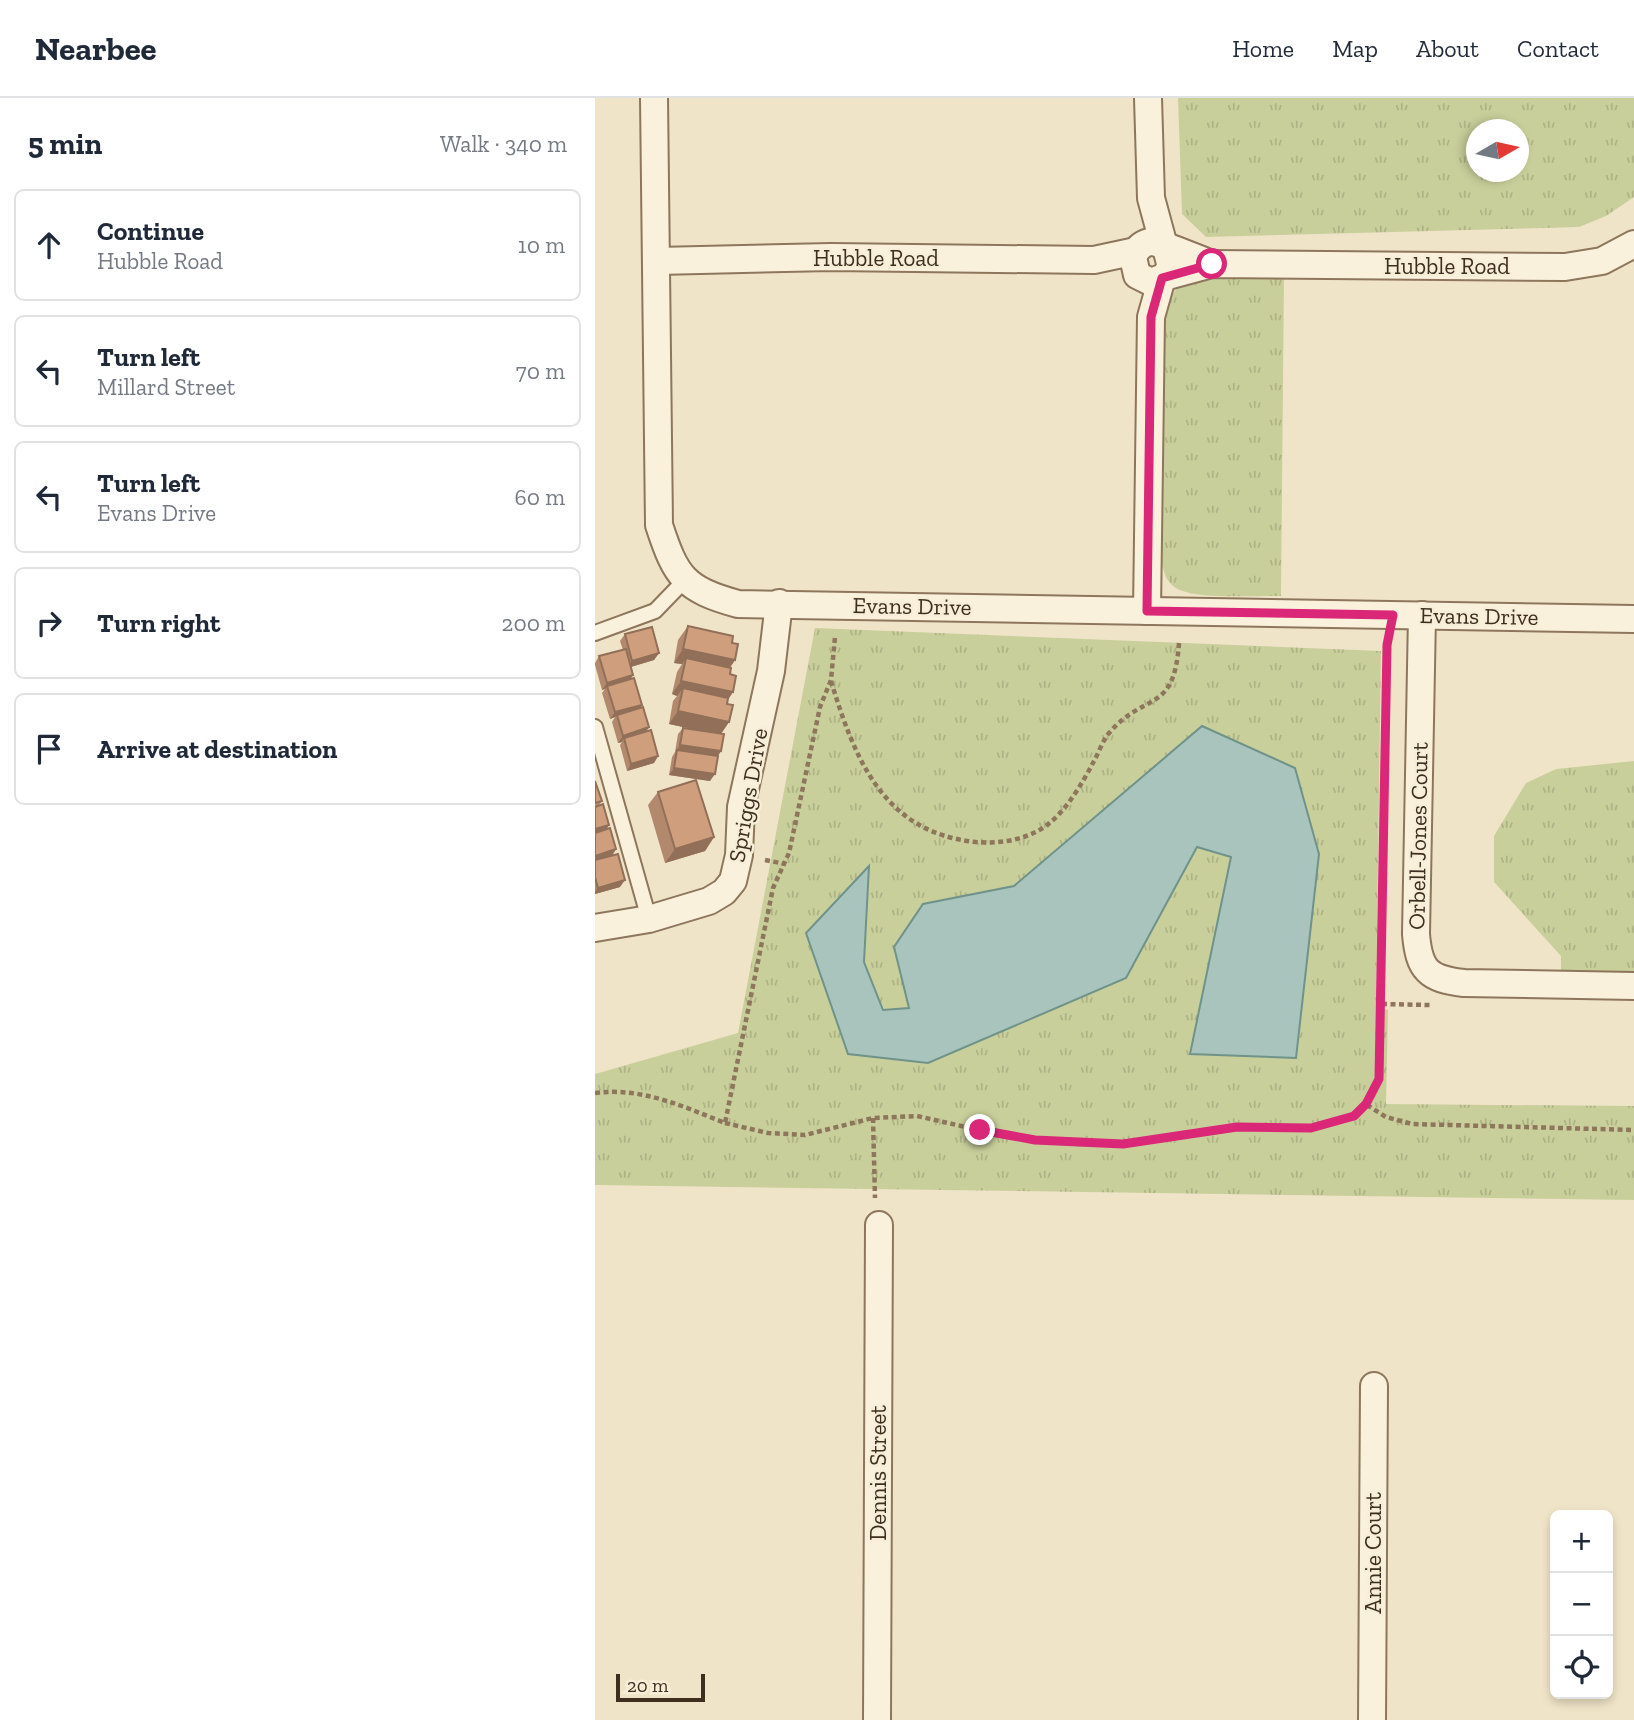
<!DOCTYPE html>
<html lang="en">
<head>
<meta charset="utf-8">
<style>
	:root { --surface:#fff; --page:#f2f2f3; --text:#1f2937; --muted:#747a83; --line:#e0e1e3 }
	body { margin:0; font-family:"Zilla Slab",serif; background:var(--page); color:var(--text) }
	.controls { position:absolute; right:21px; bottom:21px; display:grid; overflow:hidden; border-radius:10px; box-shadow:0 4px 10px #0003 }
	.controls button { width:63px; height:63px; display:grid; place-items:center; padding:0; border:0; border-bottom:2px solid var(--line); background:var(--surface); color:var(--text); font:35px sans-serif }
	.compass { position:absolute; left:871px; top:21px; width:63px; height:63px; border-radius:50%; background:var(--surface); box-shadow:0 4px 10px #0003; rotate:81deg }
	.scale { position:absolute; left:21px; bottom:18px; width:89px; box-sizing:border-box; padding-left:7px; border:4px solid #3d2e20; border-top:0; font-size:19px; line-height:24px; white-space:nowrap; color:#3d2e20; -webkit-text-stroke:5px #f7eed8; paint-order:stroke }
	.stop { position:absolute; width:21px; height:21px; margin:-16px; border:5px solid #db2777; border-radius:50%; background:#fff }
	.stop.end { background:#db2777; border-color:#fff; box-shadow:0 2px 7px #0008 }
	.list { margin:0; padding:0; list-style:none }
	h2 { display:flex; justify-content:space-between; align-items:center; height:91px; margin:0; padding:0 28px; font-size:30px }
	h2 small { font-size:23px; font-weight:400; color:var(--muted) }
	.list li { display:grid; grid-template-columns:46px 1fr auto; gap:21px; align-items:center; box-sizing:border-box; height:112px; margin:0 14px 14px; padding:0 14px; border:2px solid var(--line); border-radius:10px }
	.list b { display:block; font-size:26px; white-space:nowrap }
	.list p { margin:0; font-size:23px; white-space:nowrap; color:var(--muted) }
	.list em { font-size:23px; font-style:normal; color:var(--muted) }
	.icon { flex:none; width:38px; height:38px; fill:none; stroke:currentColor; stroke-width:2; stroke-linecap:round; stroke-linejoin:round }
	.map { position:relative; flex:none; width:1039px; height:1622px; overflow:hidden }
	header { display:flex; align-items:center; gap:42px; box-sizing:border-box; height:98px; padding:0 35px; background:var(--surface); border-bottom:2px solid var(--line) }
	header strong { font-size:33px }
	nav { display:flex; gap:38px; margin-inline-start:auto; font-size:24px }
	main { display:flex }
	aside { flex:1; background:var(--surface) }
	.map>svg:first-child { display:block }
	.park { fill:url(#park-tufts); fill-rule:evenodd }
	.water { fill:#a9c4bc; stroke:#6f938a; stroke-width:2 }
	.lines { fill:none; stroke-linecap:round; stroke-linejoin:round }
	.service-casing { stroke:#8d765c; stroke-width:18 }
	.minor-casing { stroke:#8d765c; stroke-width:30 }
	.path { stroke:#8d765c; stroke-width:4.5; stroke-dasharray:5 3.5; stroke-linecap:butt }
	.service { stroke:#faf1dc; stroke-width:14 }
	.minor { stroke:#faf1dc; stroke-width:26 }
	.wall { fill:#b2896c }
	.shaded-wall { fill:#916f58 }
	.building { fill:#cf9f7d; stroke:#916f58; stroke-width:2 }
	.route { stroke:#db2777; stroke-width:9 }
	.labels { text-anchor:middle; stroke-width:5; stroke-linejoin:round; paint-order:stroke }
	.street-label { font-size:23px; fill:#3d2e20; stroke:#f7eed8 }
</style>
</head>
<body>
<header>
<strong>Nearbee</strong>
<nav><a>Home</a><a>Map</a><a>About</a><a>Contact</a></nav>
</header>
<main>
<aside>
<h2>5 min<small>Walk · 340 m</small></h2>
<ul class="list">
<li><svg class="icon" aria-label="ahead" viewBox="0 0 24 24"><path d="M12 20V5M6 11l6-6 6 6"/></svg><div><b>Continue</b><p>Hubble Road</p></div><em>10 m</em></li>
<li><svg class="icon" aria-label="left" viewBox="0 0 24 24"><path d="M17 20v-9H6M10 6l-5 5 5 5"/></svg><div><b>Turn left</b><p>Millard Street</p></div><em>70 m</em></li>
<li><svg class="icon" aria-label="left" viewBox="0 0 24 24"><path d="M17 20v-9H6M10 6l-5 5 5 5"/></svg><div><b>Turn left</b><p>Evans Drive</p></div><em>60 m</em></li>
<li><svg class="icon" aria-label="right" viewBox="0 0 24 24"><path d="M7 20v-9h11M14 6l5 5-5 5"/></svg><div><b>Turn right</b></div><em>200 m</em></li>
<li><svg class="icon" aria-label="arrive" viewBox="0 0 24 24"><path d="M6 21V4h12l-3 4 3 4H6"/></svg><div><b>Arrive at destination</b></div></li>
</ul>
</aside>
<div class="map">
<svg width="1039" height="1622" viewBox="0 0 1039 1622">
	<defs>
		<pattern id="park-tufts" width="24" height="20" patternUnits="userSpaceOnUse" patternTransform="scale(1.75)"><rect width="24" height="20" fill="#c9cf9b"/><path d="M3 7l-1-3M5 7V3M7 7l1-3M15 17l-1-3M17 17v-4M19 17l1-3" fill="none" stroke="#aeb285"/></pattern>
	</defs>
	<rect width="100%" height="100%" fill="#f0e4c8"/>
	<g class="park">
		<path d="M583,0H1039V99L1011,118L984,129L611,139L587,116ZM881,32H923V74H881Z"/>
		<path d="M689,179L686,498C661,497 595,503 578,488C570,481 569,473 566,463L568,211L583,188L605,180Z"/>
		<path d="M220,530L786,553L781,910L793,912L791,1006L1039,1008V1102L0,1087V976L143,935Z"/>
		<path d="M1039,663V873L966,874V858L899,784V738L931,685L961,671Z"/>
	</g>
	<path class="water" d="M607,628L700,670L724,756L701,960L595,956L636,759L602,749L531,880L333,965L253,956L211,835L274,768L269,864L288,912L314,910L299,849L328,806L419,788Z"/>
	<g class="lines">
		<g class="service-casing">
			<g id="service">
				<path d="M0,535L60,513L89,483"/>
				<path d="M0,629L54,821"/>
			</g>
		</g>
		<g class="minor-casing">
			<g id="minor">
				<path d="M59,0L64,427C81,479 89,491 143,506L1039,521"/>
				<path d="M553,0L556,100L569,148"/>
				<path d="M571,150L576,169L569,179L556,184L542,177L538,159C541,152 546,146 554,144C562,143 606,162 617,166"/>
				<path d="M63,163L236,159L499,162L541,153"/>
				<path d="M569,179L617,166L970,169L1007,163L1039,146"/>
				<path d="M552,513L556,219L567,180"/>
				<path d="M827,517L821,836C824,872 833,881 869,885L1039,888"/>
				<path d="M0,830L54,821L114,803L129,794L138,783L144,757L146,709L176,573L184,505"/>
				<path d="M282,1622L284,1127"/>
				<path d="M777,1622L779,1288"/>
			</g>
		</g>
		<g class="path">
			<path d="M236,583C260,662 289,735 381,744C405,746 432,742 452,727C472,712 488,684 499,663C504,654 508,642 514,635C550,593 579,617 584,545"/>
			<path d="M170,762L190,766"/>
			<path d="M787,906L835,907"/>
			<path d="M0,995C47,989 87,1008 130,1025L178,790L194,755L225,609L236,582L240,539"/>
			<path d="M772,1007L791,1019L817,1026L1039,1032"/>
			<path d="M278,1020L280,1100"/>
			<path d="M130,1025L173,1035L210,1037L278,1020L322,1018L415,1039L483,1046H528L671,1027L716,1030L759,1018L771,1007L784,981L785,964L793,542"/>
		</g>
		<use href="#service" class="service"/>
		<use href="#minor" class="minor"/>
	</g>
	<g class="wall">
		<path d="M93,528L137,545L140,562L135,570L138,594L133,602L132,606L134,624L126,636V653L123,658L115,683L74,677L77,659L80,654L83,636L88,630H93L74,626L78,603L82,598L77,596L82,574L87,566L79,565L83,542Z"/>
		<path d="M30,536L64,555L59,562L36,569L35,581L47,607L44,610L54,629L51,634L63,658L59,665L32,673L25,647L27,644L23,645L17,624L20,619L15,621L7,595L10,591L7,592L0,567V565L4,558L28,552L25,543Z"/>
		<path d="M0,683L7,703L4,707L14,727L11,732L25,789L0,796Z"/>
		<path d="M63,694L119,739L110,753L70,765L53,707Z"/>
	</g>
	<g class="shaded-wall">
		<path d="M88,551L140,562L130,576L91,560L87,566L79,565Z"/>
		<path d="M64,555L59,562L32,570L37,563Z"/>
		<path d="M38,577L34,584L12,588L10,591L7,592L12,585Z"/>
		<path d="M86,583L138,594L128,608L88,590L82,598L77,596Z"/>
		<path d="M47,607L42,614L22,617L20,619L15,621L20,614Z"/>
		<path d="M83,613L134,624L125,637L74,626Z"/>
		<path d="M54,629L49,636L29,640L27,644L23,645L28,638Z"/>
		<path d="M85,647L126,653L121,660L82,652Z"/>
		<path d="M63,658L59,665L32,673L36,666Z"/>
		<path d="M79,670L120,676L115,683L74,677Z"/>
		<path d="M14,727L10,733L0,737V731Z"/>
		<path d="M119,739L110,753L70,765L80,751Z"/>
		<path d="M21,751L17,758L0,763V758Z"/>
		<path d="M30,782L25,789L0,796V794L3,790Z"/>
	</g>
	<g class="building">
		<path d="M93,528L138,538L137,545L143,546L140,562L88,551Z"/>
		<path d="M57,529L64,555L37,563L30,536Z"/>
		<path d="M31,551L38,577L12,585L4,558Z"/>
		<path d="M91,560L136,570L135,576L141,578L138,594L86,583Z"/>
		<path d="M39,580L47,607L20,614L12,588Z"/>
		<path d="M88,590L133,600L132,606L138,607L134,624L83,613Z"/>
		<path d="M48,609L54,629L28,638L22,617Z"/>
		<path d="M88,630L129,636L126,653L85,647Z"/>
		<path d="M56,632L63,658L36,666L29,640Z"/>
		<path d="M82,652L123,658L120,676L79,670Z"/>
		<path d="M101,682L119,739L80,751L63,694Z"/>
		<path d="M0,683L7,703L0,705Z"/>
		<path d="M8,706L14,727L0,731V709Z"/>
		<path d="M15,730L21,751L0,758V735Z"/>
		<path d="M23,756L30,782L3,790L0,779V762Z"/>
	</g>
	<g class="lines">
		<path class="route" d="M385,1032L440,1042L528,1046L642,1029L716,1030L759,1018L771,1006L784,981L792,547L798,517L552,513L556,219L567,180L617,166"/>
	</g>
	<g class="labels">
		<g class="street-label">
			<text x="281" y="168">Hubble Road</text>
			<text x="852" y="176">Hubble Road</text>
			<text transform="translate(317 508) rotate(1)" y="8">Evans Drive</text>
			<text transform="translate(884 518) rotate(1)" y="8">Evans Drive</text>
			<text transform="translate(153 697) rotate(-80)" y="8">Spriggs Drive</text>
			<text transform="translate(823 738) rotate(-89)" y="8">Orbell-Jones Court</text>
			<text transform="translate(283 1375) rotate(-90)" y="8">Dennis Street</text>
			<text transform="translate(778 1455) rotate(-90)" y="8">Annie Court</text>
		</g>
	</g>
</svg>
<div class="controls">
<button>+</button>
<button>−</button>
<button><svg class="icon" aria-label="locate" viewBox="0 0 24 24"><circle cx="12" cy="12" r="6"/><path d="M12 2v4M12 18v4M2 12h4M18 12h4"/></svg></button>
</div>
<svg class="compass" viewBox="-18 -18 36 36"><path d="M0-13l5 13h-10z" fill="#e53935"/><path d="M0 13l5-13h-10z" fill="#747a83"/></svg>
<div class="scale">20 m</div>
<div class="stop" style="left:617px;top:166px"></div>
<div class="stop end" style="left:385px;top:1032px"></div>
</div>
</main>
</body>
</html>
